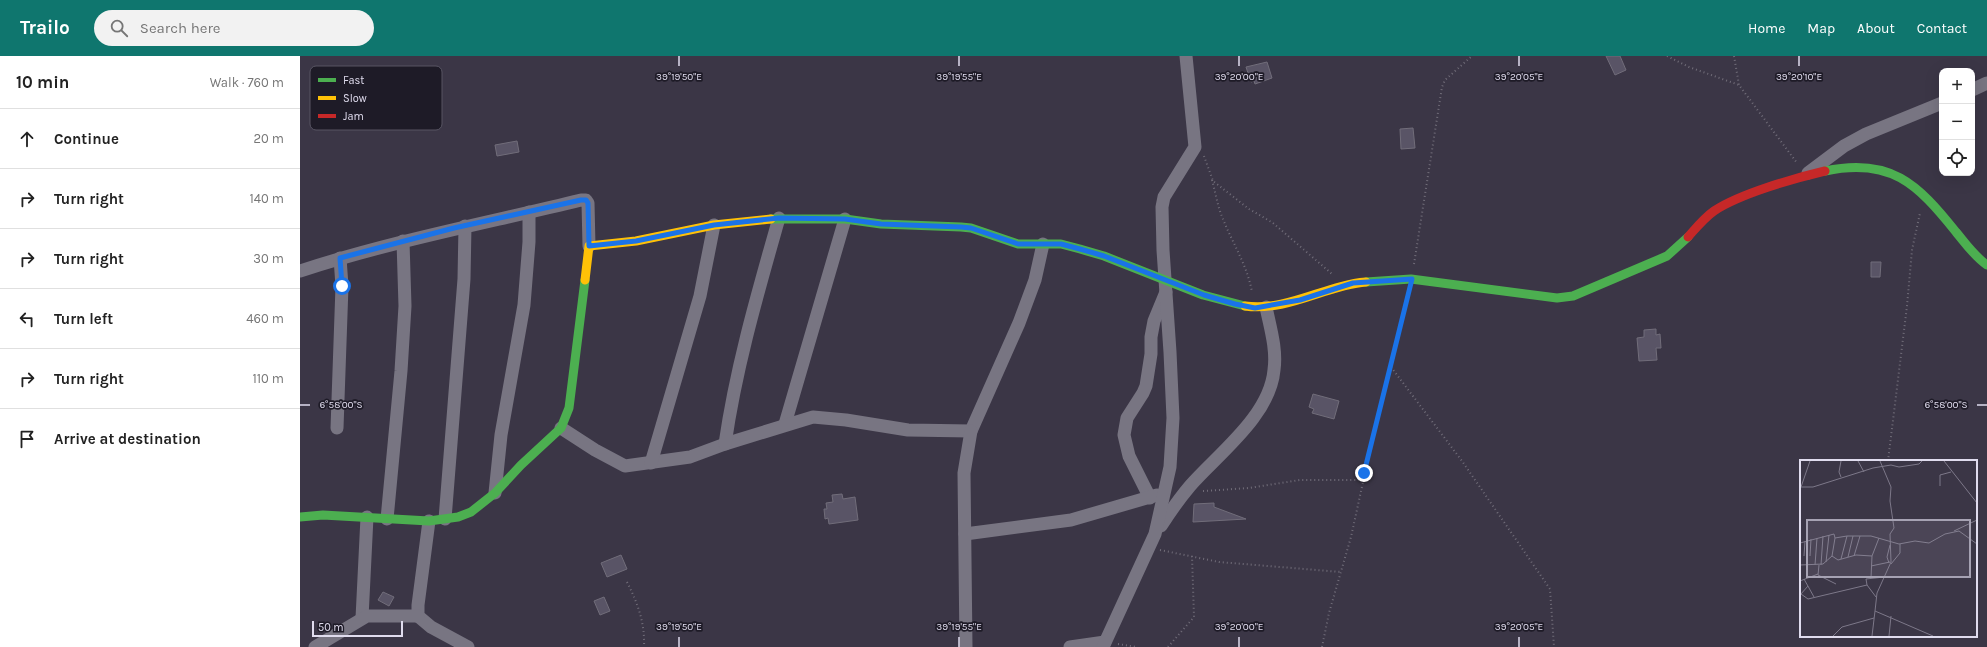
<!DOCTYPE html>
<html lang="en">
<head>
<meta charset="utf-8">
<style>
	:root { --surface:#fff; --page:#f2f2f2; --text:#222; --muted:#767676; --line:#e0e0e0; --accent:#0f766e }
	body { margin:0; font-family:Karla,sans-serif; background:var(--page); color:var(--text) }
	.controls { position:absolute; right:12px; top:12px; display:grid; overflow:hidden; border-radius:8px; box-shadow:0 4px 16px #0002 }
	.controls button { width:36px; height:36px; display:grid; place-items:center; padding:0; border:0; border-bottom:1px solid var(--line); background:var(--surface); color:var(--text); font:20px sans-serif }
	.scale { position:absolute; left:12px; bottom:10px; width:91px; box-sizing:border-box; padding-left:4px; border:2px solid #e0dcee; border-top:0; font-size:11px; line-height:14px; white-space:nowrap; color:#e0dcee; -webkit-text-stroke:3px #1e1b27; paint-order:stroke }
	.stop { position:absolute; width:12px; height:12px; margin:-9px; border:3px solid #1a73e8; border-radius:50%; background:#fff }
	.stop.end { background:#1a73e8; border-color:#fff; box-shadow:0 1px 4px #0008 }
	.list { margin:0; padding:0; list-style:none }
	h2 { display:flex; justify-content:space-between; align-items:center; height:52px; margin:0; padding:0 16px; font-size:17px }
	h2 small { font-size:13px; font-weight:400; color:var(--muted) }
	.list li { display:grid; grid-template-columns:26px 1fr auto; gap:12px; align-items:center; box-sizing:border-box; height:60px; padding:0 16px; border-top:1px solid var(--line) }
	.list b { display:block; font-size:15px; white-space:nowrap }
	.list em { font-size:13px; font-style:normal; color:var(--muted) }
	.icon { flex:none; width:22px; height:22px; fill:none; stroke:currentColor; stroke-width:2; stroke-linecap:round; stroke-linejoin:round }
	.map { position:relative; flex:none; width:1687px; height:591px; overflow:hidden }
	header { display:flex; align-items:center; gap:24px; box-sizing:border-box; height:56px; padding:0 20px; background:var(--accent); color:#fff }
	header strong { font-size:19px }
	nav { display:flex; gap:22px; margin-inline-start:auto; font-size:14px }
	.search { width:280px; height:36px; background:var(--page); display:flex; align-items:center; gap:10px; box-sizing:border-box; padding:0 14px; border-radius:22px; color:var(--muted); font-size:15px }
	main { display:flex }
	aside { flex:1; background:var(--surface) }
	.map>svg:first-child { display:block }
	.building { fill:#595466; stroke:#716d7a }
	.lines { fill:none; stroke-linecap:round; stroke-linejoin:round }
	.path { stroke:#716d79; stroke-width:2; stroke-dasharray:1 3; stroke-linecap:butt }
	.street { stroke:#787582; stroke-width:13 }
	.fast { stroke:#4caf50; stroke-width:9 }
	.slow { stroke:#ffc107; stroke-width:9 }
	.jam { stroke:#c62828; stroke-width:9 }
	.route { stroke:#1a73e8; stroke-width:5 }
	.ticks { fill:none; stroke:#e0dcee; stroke-width:1.5 }
	.inset-road { fill:none; stroke:#7d7889; stroke-width:1 }
	.view { fill:#a6a2b3; fill-opacity:0.15; stroke:#a6a2b3; stroke-width:2 }
	.inset-edge { fill:none; stroke:#e0dcee; stroke-width:2 }
	.key { fill:#1e1b27; stroke:#585563; stroke-width:1 }
	.key-label { font-size:11px; fill:#e0dcee }
	.ticks-label { font-size:10px; text-anchor:middle; fill:#e0dcee; stroke:#1e1b27; stroke-width:3.5; stroke-linejoin:round; paint-order:stroke }
</style>
</head>
<body>
<header>
<strong>Trailo</strong>
<div class="search"><svg class="icon" aria-label="search" viewBox="0 0 24 24"><circle cx="10" cy="10" r="6"/><path d="M15 15l6 6"/></svg>Search here</div>
<nav><a>Home</a><a>Map</a><a>About</a><a>Contact</a></nav>
</header>
<main>
<aside>
<h2>10 min<small>Walk · 760 m</small></h2>
<ul class="list">
<li><svg class="icon" aria-label="ahead" viewBox="0 0 24 24"><path d="M12 20V5M6 11l6-6 6 6"/></svg><div><b>Continue</b></div><em>20 m</em></li>
<li><svg class="icon" aria-label="right" viewBox="0 0 24 24"><path d="M7 20v-9h11M14 6l5 5-5 5"/></svg><div><b>Turn right</b></div><em>140 m</em></li>
<li><svg class="icon" aria-label="right" viewBox="0 0 24 24"><path d="M7 20v-9h11M14 6l5 5-5 5"/></svg><div><b>Turn right</b></div><em>30 m</em></li>
<li><svg class="icon" aria-label="left" viewBox="0 0 24 24"><path d="M17 20v-9H6M10 6l-5 5 5 5"/></svg><div><b>Turn left</b></div><em>460 m</em></li>
<li><svg class="icon" aria-label="right" viewBox="0 0 24 24"><path d="M7 20v-9h11M14 6l5 5-5 5"/></svg><div><b>Turn right</b></div><em>110 m</em></li>
<li><svg class="icon" aria-label="arrive" viewBox="0 0 24 24"><path d="M6 21V4h12l-3 4 3 4H6"/></svg><div><b>Arrive at destination</b></div></li>
</ul>
</aside>
<div class="map">
<svg width="1687" height="591" viewBox="0 0 1687 591">
	<rect width="100%" height="100%" fill="#3b3646"/>
	<g class="building">
		<path d="M1306,0H1320L1326,14L1315,19Z"/>
		<path d="M967,6L972,22L955,28L954,25L951,26L946,11Z"/>
		<path d="M1113,72L1115,92L1101,93L1100,73Z"/>
		<path d="M217,85L219,96L197,100L195,89Z"/>
		<path d="M1571,206H1581L1580,221H1571Z"/>
		<path d="M1356,273V279L1360,278L1361,292H1356L1357,304L1339,305L1337,282L1344,281V274Z"/>
		<path d="M1013,338L1039,345L1034,363L1012,357L1014,353L1009,351Z"/>
		<path d="M542,438L543,443L555,441L558,464L529,468L528,462L525,463L524,453H527L526,447L533,446L532,439Z"/>
		<path d="M914,447V451L946,463L893,466L894,448Z"/>
		<path d="M321,499L327,513L307,521L301,507Z"/>
		<path d="M83,536L94,541L89,550L78,544Z"/>
		<path d="M304,541L310,555L300,559L294,545Z"/>
	</g>
	<g class="lines">
		<g class="path">
			<path d="M1367,0L1389,11L1439,29L1497,107"/>
			<path d="M1434,0L1439,29"/>
			<path d="M904,100L913,125L949,153L973,167L1032,218"/>
			<path d="M912,124C915,135 917,147 921,158C931,185 947,208 952,236"/>
			<path d="M1114,208L1142,31L1145,24L1172,0"/>
			<path d="M1091,311L1162,405L1250,533L1254,591"/>
			<path d="M1588,405L1607,250L1612,194L1620,157"/>
			<path d="M903,435L949,432L1000,424H1063"/>
			<path d="M860,494L919,506L1041,516"/>
			<path d="M327,526C338,548 345,567 344,591"/>
			<path d="M818,588L837,591"/>
			<path d="M868,591L894,561L892,500"/>
			<path d="M1022,591L1029,557L1051,481L1065,417L1108,238"/>
		</g>
		<g class="street">
			<path d="M1672,34L1687,27"/>
			<path d="M1508,117L1544,90L1566,78L1642,47"/>
			<path d="M0,215C92,185 187,167 281,144H286L288,147L289,190"/>
			<path d="M485,368L545,163"/>
			<path d="M37,372L42,230L40,202"/>
			<path d="M261,372L295,394L325,410L390,401L425,388L513,361L546,364L608,374L671,375L719,267L735,224L743,188"/>
			<path d="M425,388C436,311 458,236 479,162"/>
			<path d="M351,407L400,240L414,169"/>
			<path d="M195,437L201,379L224,249L229,186V156"/>
			<path d="M850,442L829,400L824,379L827,362L843,337L846,330L851,298V281L854,265L866,236"/>
			<path d="M87,463L101,315L105,250L103,185"/>
			<path d="M145,463L164,223L165,170"/>
			<path d="M129,465L118,549V560L131,571L168,591"/>
			<path d="M861,470C870,456 879,443 890,430C918,398 970,360 974,314C977,293 970,271 966,251"/>
			<path d="M665,478L771,464L857,439"/>
			<path d="M62,562L67,461"/>
			<path d="M15,591L67,560H118"/>
			<path d="M666,591L664,417L671,375"/>
			<path d="M770,591L805,586"/>
			<path d="M803,591L855,478L870,411L873,362L870,296L863,194L862,151L864,141L895,91L886,0"/>
		</g>
		<g class="fast">
			<path d="M1525,115C1590,101 1617,127 1656,176C1666,188 1674,200 1687,209"/>
			<path d="M471,163H545L581,168L661,171L671,172L718,188H761L780,193L804,200L903,239L945,250"/>
			<path d="M1066,226L1111,223L1257,242L1273,240L1367,200L1388,181"/>
			<path d="M0,461L23,459L129,465L158,461L171,456L195,437L221,409L261,372L269,352L285,224"/>
		</g>
		<g class="slow">
			<path d="M285,224L289,190L336,185L414,169L471,163"/>
			<path d="M945,250C987,256 1026,229 1066,226"/>
		</g>
		<path class="jam" d="M1388,181C1396,172 1404,162 1414,155C1439,138 1495,122 1525,115"/>
	</g>
	<g class="lines">
		<path class="route" d="M42,230L40,202L154,172L281,144H286L288,147L289,190L336,185L414,169L479,162L545,163L581,168L661,171L671,172L718,188H761L780,193L804,200L904,239L935,248L955,252L1000,244L1053,227L1112,223L1064,417"/>
	</g>
	<path class="ticks" d="M379,0V10M659,0V10M939,0V10M1219,0V10M1499,0V10M0,349H10M1677,349H1687M379,581V591M659,581V591M939,581V591M1219,581V591"/>
	<g transform="translate(1500 404)">
		<rect width="177" height="177" fill="#3b3646"/>
		<path class="inset-road" d="M41,1L39,12L41,17M58,1L64,12M80,1L91,27L90,41L94,68L90,74L91,102L77,133L75,151L133,176M144,1L177,43M140,26V15L151,12M0,27H13L73,8L91,5L99,7L119,4L122,1M1,27L10,1M154,71L177,60M0,83L34,74L35,78M4,96L5,81M10,96L11,79M32,96L38,100L56,95L72,96L79,78M54,96L60,76M48,97L53,76M41,99L47,76M26,102L29,75M89,103L87,97L90,85M91,104L100,93V84M0,105L23,104L32,96L35,78L47,76H71L99,84L115,81L129,83L145,74L159,71L177,84M15,105L17,78M19,105L18,115L36,124M21,105L23,76M71,106L90,102M71,118L72,96M4,119L14,137M0,121L18,114M67,125L66,119L84,117M1,134L8,139L67,125L76,137M0,135L8,126M33,176L42,167L74,158M72,176L75,151M89,176L91,156"/>
		<path class="view" d="M7,60H170V117H7Z"/>
		<rect width="177" height="177" class="inset-edge"/>
	</g>
	<rect x="10" y="10" width="132" height="64" rx="6" class="key"/>
	<rect x="18" y="22" width="18" height="4" fill="#4caf50"/>
	<rect x="18" y="40" width="18" height="4" fill="#ffc107"/>
	<rect x="18" y="58" width="18" height="4" fill="#c62828"/>
	<g class="key-label">
		<text x="43" y="28">Fast</text>
		<text x="43" y="46">Slow</text>
		<text x="43" y="64">Jam</text>
	</g>
	<g class="ticks-label">
		<text x="379" y="24">39°19'50"E</text>
		<text x="659" y="24">39°19'55"E</text>
		<text x="939" y="24">39°20'00"E</text>
		<text x="1219" y="24">39°20'05"E</text>
		<text x="1499" y="24">39°20'10"E</text>
		<text x="41" y="352">6°58'00"S</text>
		<text x="1646" y="352">6°58'00"S</text>
		<text x="379" y="574">39°19'50"E</text>
		<text x="659" y="574">39°19'55"E</text>
		<text x="939" y="574">39°20'00"E</text>
		<text x="1219" y="574">39°20'05"E</text>
	</g>
</svg>
<div class="controls">
<button>+</button>
<button>−</button>
<button><svg class="icon" aria-label="locate" viewBox="0 0 24 24"><circle cx="12" cy="12" r="6"/><path d="M12 2v4M12 18v4M2 12h4M18 12h4"/></svg></button>
</div>
<div class="scale">50 m</div>
<div class="stop" style="left:42px;top:230px"></div>
<div class="stop end" style="left:1064px;top:417px"></div>
</div>
</main>
</body>
</html>
